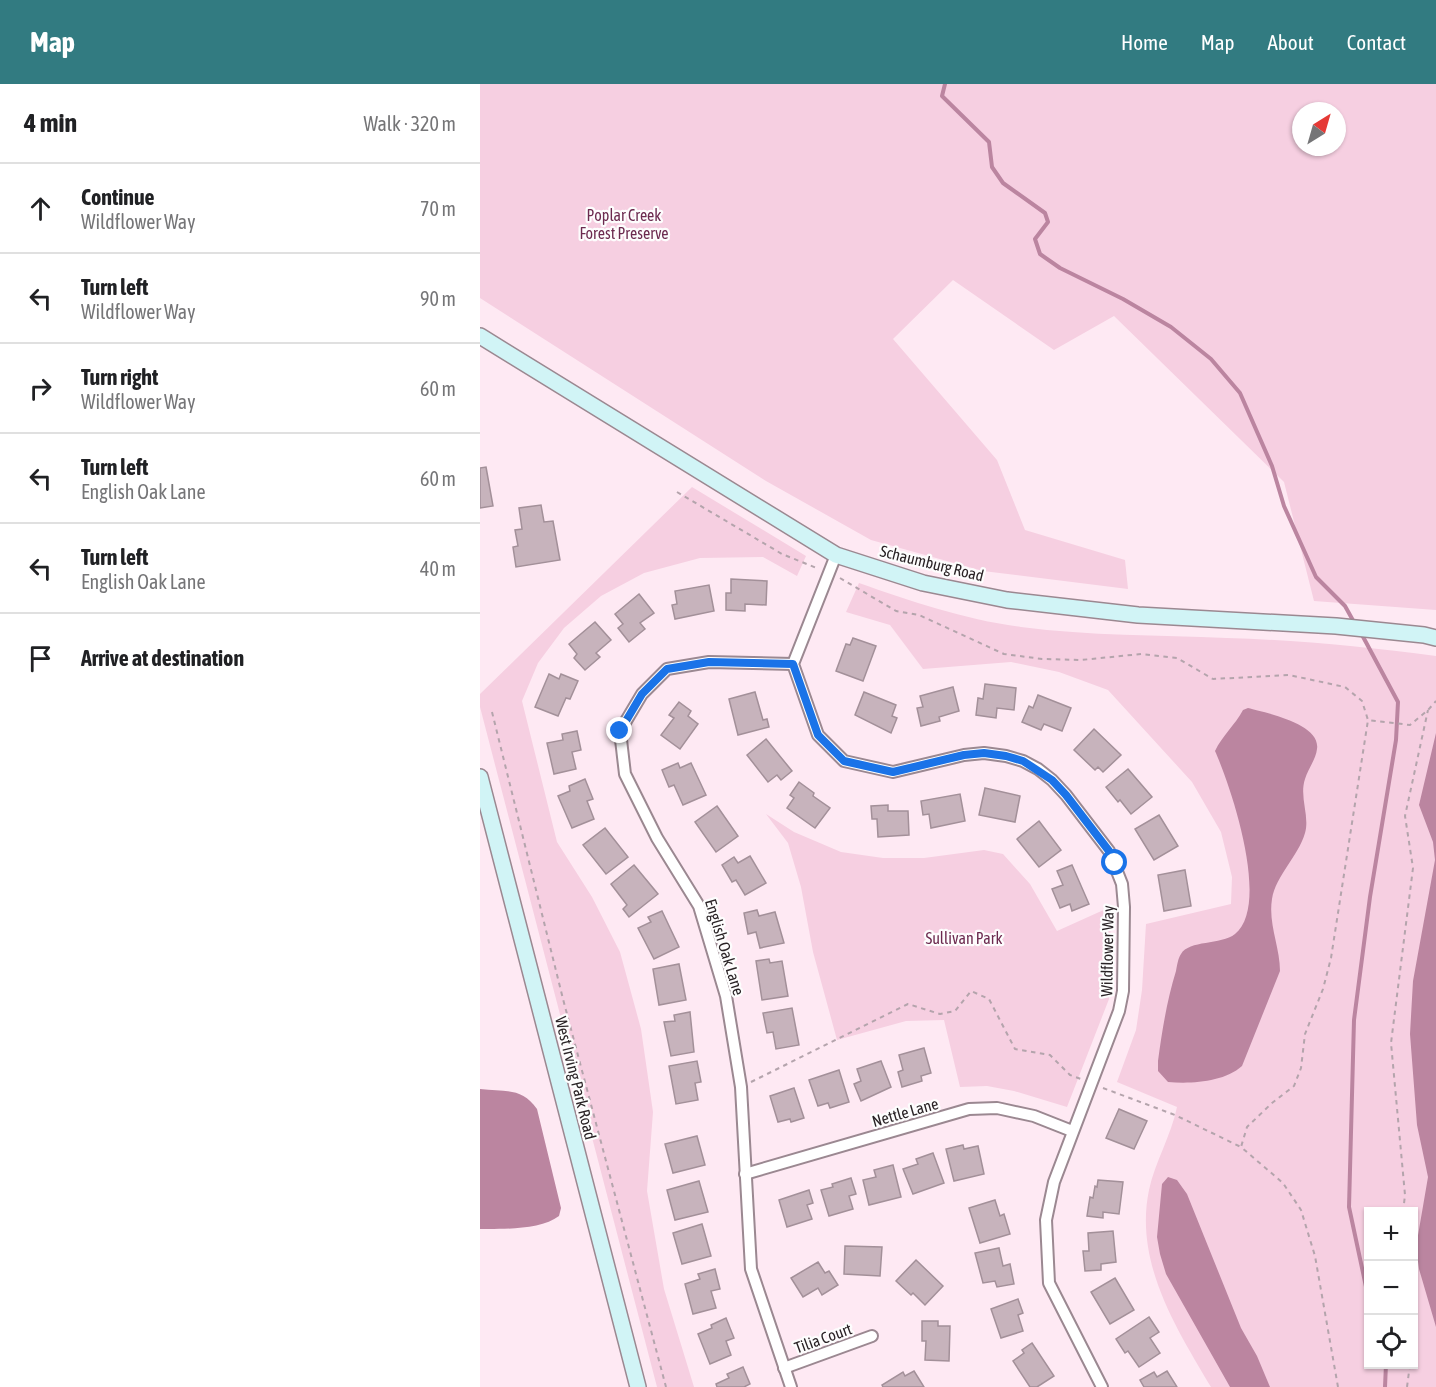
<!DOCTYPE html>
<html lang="en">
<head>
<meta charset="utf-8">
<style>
	:root { --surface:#fff; --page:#f2f2f2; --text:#202124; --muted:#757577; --line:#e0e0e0; --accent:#327b81 }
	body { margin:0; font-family:"Asap Condensed",sans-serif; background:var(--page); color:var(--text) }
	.controls { position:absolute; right:18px; bottom:18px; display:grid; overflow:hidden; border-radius:0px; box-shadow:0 2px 4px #0004 }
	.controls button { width:54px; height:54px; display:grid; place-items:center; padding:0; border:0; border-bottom:2px solid var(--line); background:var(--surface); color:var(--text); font:30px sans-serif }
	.compass { position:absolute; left:812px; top:18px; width:54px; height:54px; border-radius:50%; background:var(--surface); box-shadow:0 2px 4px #0004; rotate:37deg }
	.stop { position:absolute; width:18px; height:18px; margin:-14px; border:4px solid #1a73e8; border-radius:50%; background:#fff }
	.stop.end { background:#1a73e8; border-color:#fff; box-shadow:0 2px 6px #0008 }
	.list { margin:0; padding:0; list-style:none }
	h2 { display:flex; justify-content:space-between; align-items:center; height:78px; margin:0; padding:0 24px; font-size:26px }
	h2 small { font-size:20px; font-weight:400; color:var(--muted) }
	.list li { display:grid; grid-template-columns:39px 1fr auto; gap:18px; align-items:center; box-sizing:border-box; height:90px; padding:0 24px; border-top:2px solid var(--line) }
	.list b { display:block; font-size:22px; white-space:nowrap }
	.list p { margin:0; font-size:20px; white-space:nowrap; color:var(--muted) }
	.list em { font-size:20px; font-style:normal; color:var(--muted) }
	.icon { flex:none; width:33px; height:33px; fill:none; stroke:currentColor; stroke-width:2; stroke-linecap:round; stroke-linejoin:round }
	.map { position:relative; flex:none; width:956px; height:1303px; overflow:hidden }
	header { display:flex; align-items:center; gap:36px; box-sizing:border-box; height:84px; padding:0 30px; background:var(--accent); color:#fff }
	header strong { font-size:28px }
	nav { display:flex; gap:33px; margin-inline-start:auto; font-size:21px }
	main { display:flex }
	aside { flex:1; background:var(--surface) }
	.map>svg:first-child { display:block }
	.green { fill:#f6cfe1; fill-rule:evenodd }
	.water { fill:#bb85a0 }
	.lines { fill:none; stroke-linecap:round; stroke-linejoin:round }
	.stream { stroke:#bb85a0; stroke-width:4 }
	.building { fill:#c7b3bc; stroke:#a39099; stroke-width:1.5 }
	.street-casing { stroke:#9b8891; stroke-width:14 }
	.secondary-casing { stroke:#9b8891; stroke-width:18 }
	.path { stroke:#b4a4ac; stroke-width:2; stroke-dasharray:4.5 4.5; stroke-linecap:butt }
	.street { stroke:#fff; stroke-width:10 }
	.secondary { stroke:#d1f4f6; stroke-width:15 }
	.route { stroke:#1a73e8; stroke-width:8 }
	.labels { text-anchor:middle; stroke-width:4.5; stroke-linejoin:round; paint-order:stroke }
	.park-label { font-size:16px; fill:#6c2a4f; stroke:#fdfdfd }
	.street-label { font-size:16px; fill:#2a2326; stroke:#fdfdfd }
</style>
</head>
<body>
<header>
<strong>Map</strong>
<nav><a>Home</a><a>Map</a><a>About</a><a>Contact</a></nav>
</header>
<main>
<aside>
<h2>4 min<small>Walk · 320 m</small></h2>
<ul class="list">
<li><svg class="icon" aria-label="ahead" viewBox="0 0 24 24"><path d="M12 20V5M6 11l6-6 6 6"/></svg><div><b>Continue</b><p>Wildflower Way</p></div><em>70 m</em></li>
<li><svg class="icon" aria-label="left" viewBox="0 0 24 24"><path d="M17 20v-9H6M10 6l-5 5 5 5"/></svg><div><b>Turn left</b><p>Wildflower Way</p></div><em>90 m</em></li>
<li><svg class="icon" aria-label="right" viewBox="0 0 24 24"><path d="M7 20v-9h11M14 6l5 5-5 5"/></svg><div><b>Turn right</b><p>Wildflower Way</p></div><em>60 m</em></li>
<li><svg class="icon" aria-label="left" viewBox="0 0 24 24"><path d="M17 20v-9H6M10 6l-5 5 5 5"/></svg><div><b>Turn left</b><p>English Oak Lane</p></div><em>60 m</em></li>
<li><svg class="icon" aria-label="left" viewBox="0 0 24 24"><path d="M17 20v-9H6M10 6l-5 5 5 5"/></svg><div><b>Turn left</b><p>English Oak Lane</p></div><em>40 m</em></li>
<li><svg class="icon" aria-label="arrive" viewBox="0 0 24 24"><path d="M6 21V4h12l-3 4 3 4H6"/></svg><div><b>Arrive at destination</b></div></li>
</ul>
</aside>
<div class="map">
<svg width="956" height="1303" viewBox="0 0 956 1303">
	<rect width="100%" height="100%" fill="#fee9f3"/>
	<g class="green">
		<path d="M0,0H956V526L834,517L804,398L634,232L574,266L473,196L413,255L517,376L545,446L645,476L648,505L503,487L391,456L286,397L0,214ZM821,27H857V63H821Z"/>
		<path d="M212,403L326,472L317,492L283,473L220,474L164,489L121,512L84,544L58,579L42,617L77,758L112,813L140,868L161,945L173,1028L167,1107L184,1205L214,1303H177L0,623V610Z"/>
		<path d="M379,499C430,517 487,536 541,543C610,552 678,551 747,554C817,556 886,563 956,572V1303H731C696,1244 654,1178 669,1106C675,1078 691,1052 697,1023L637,998L656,946L662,906L666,840L751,820L752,793L741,748L712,698L628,606L579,588L531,578L443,585L410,541L366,528ZM888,1128H934V1280H888Z"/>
		<path d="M286,730L314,748L361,768L403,774H444L504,766L523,770L550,800L577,847L628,824L631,854L629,915L587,1023L534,1007L507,1002L480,1003L464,936L426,937L357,956L333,868L321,803L308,759Z"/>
	</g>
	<g class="water">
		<path d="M768,624C787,629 841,640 837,665C836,675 828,685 825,695C819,713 830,732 825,749C818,773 796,791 792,815C788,840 800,863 800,887L762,982C744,998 712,1000 688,998L678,987V977C682,947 687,916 696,887C697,882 698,874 701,870C709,856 741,861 755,850C791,821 751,703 735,667C742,652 755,641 763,626Z"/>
		<path d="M956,649V1243L939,1185L936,1163L948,1093L937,1041L930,950L933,897L955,776L953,758L939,721Z"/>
		<path d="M0,1005C25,1008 42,1003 57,1025L81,1124L79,1132C61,1146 22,1145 0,1145Z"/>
		<path d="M688,1093L697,1096L707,1110L761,1244L777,1272L790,1303H750L686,1190L680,1170L677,1153L682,1100Z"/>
	</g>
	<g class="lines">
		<g class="stream">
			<path d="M465,0L462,12L509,58L512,83L523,99L565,129L568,138L555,155L560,170L580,184L643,215L691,243L731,275L760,309L792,382L804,422L836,493L865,522L875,540"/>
			<path d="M881,549L918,618L916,656L890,813L874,936L869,1123L888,1212"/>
			<path d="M905,1303L906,1280"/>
		</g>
	</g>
	<g class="building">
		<path d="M6,383L13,422L0,424V384Z"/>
		<path d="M61,421L64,438L73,437L80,476L36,483L33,463L38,462L35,446L42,445L39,424Z"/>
		<path d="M251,495L287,497L286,521L265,520V527L246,526V509H251Z"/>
		<path d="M229,501L234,527L195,535L192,521L197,520L195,507Z"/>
		<path d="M159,510L174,529L160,539L165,545L149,558L138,544L143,540L135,530Z"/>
		<path d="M115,538L131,556L116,569L120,573L105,586L94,574L97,570L89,560Z"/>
		<path d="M373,554L396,562L383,597L356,587L366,560L370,561Z"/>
		<path d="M69,590L79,595L81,590L98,597L90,615L86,614L78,632L55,623Z"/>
		<path d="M505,600L536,604L534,626L517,624L516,634L496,631L498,614L503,615Z"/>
		<path d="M473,603L479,627L459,633L460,637L441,642L437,624L443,623L440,612Z"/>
		<path d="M275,608L283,636L287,635L289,643L258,651L249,615Z"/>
		<path d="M384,608L416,621L412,632L417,634L411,649L375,631Z"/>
		<path d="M558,611L591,624L582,647L564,640L561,646L542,638L549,622L553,624Z"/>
		<path d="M199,618L211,627L208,632L218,640L200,665L181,651L194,634L189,631Z"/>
		<path d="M614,645L641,671L623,688L618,683L615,686L594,666Z"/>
		<path d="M97,647L101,666L92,668L96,685L74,690L67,659L83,656L82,650Z"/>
		<path d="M286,655L312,687L301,696L297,691L288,698L267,671Z"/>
		<path d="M198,679L200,684L211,679L226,711L203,721L194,701L189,703L182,686Z"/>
		<path d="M648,685L672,713L651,730L640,716L638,718L626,703Z"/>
		<path d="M105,695L113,715L107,717L114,735L92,744L78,712L90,707L89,702Z"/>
		<path d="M319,698L334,709L333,712L350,724L335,744L307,724L314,714L310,711Z"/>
		<path d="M505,704L540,712L535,738L499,731Z"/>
		<path d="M480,710L485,737L451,744L449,730L443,731L441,717Z"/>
		<path d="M408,721V727H428L429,751L398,753L397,735H392L391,722Z"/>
		<path d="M237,722L258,752L236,768L215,738Z"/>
		<path d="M679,731L698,762L674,776L655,745Z"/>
		<path d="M559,737L581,766L559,783L537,755Z"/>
		<path d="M125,744L148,773L126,790L103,761Z"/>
		<path d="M270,772L286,799L265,811L256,796L252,798L242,781L254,773L258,779Z"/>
		<path d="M154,781L178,810L149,833L143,825L147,821L131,800Z"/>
		<path d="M592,781L609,820L592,827L590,820L580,824L572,805L583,801L577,787Z"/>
		<path d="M705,786L711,822L684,827L678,791Z"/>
		<path d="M277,826L279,832L295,828L304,859L280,864L276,848L268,850L264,829Z"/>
		<path d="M182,827L199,863L174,875L158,844L171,838L168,833Z"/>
		<path d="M289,875L290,879L302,877L308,912L282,916L276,877Z"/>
		<path d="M199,880L206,916L179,921L173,885Z"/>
		<path d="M312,924L319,961L296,965L293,948L287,949L283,929Z"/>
		<path d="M210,928L214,968L191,972L184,938L195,937L194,931Z"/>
		<path d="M444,964L451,989L441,992L442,997L422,1003L418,988L423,986L419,971Z"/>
		<path d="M217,977L221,998L215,999L218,1016L196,1020L189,982Z"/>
		<path d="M401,977L411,1003L381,1017L374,1000L381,997L377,985Z"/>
		<path d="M359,986L369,1018L350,1024L348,1019L338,1022L329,996Z"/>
		<path d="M314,1004L324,1034L311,1038L310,1035L298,1038L290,1012Z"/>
		<path d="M639,1025L667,1037L654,1065L626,1054Z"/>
		<path d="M217,1052L225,1081L193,1089L185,1060Z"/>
		<path d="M483,1061L484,1065L498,1062L504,1090L474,1097L466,1065Z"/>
		<path d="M453,1069L464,1099L433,1110L423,1085L438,1080L436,1075Z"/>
		<path d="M413,1081L421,1113L389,1121L383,1096L396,1093L394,1086Z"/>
		<path d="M371,1094L376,1110L369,1112L373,1125L349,1132L341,1106L353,1103L352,1100Z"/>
		<path d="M618,1096L643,1098L639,1130L623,1128V1134L607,1132L610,1113L613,1114L615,1102L617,1103Z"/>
		<path d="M219,1097L228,1128L195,1136L187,1106Z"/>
		<path d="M329,1106L333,1119L327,1121L332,1135L307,1143L299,1116Z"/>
		<path d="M515,1116L520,1132L524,1130L530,1150L500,1159L489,1124Z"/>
		<path d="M222,1140L231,1172L202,1180L193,1149Z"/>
		<path d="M633,1147L636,1178L621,1180V1186L605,1187L603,1167H609L608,1149Z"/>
		<path d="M365,1162L402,1163L400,1192L364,1190Z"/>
		<path d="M519,1164L523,1182L530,1180L534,1200L517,1203L515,1197L503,1199L495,1169Z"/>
		<path d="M436,1176L463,1202L445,1221L433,1209L431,1211L416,1197Z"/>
		<path d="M338,1178L345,1189L349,1187L358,1201L342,1211L338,1204L323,1213L311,1194Z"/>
		<path d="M235,1185L240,1205L231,1207L236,1224L213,1230L205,1200L220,1195L218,1190Z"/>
		<path d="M635,1194L654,1226L630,1240L611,1208Z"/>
		<path d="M538,1215L543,1229L538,1231L543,1247L521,1254L511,1225Z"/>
		<path d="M669,1233L679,1248L670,1254L680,1269L659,1283L648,1267L645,1269L636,1255Z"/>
		<path d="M246,1234L254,1254L246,1257L251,1271L230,1280L218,1250L232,1244L231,1241Z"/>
		<path d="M442,1237H458V1242H470L469,1277L445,1276L446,1257H442Z"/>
		<path d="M552,1259L574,1292L557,1303H550L533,1277L544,1269L542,1266Z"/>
		<path d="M263,1283L270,1300L264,1303H237L236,1300L249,1294L247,1290Z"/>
		<path d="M434,1287L444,1303H403L402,1301L423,1288L425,1292Z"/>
		<path d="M687,1287L697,1303H664L660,1296L674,1288L677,1293Z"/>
	</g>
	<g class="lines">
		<g class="street-casing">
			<g id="street">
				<path d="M356,471L313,580L338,651L364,677L413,688L484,671L504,669L526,672L543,677L558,685L572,696L586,711L629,767L642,800L644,823L643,907L639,927L574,1098L566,1136L569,1199L622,1303"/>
				<path d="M265,1090L489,1025L517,1024L554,1032L592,1047"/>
				<path d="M304,1284L392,1252"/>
				<path d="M311,1303L271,1185L261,1003L246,912L219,822L177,754L145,690L140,647L162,610L187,585L229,578L313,580"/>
			</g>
		</g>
		<g class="secondary-casing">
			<g id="secondary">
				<path d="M0,252L356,471L443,499L527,516L658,531L856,542L944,551L956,554"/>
				<path d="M0,693L158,1303"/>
			</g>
		</g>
		<g class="path">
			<path d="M197,408L302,470L339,485"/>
			<path d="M360,494L416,527L439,531L524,570L562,575L601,576L661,570L697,574L733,595L809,591L865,603L882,617L888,636L930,641L948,626L956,617"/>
			<path d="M12,628L83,915L186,1303"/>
			<path d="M271,998L428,920L460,930L475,927L491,907L509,915L535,965L570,971L590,991L601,995"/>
			<path d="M623,1004L695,1031L761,1063"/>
			<path d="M923,1128L925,1111L911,959L933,784L925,732L948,626"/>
			<path d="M934,1249V1251"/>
			<path d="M858,1303L835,1172L821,1126L803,1099L761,1063L767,1043L792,1019L814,1002L821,984L825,950L843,905L851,874L888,636"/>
			<path d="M927,1303L930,1280"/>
		</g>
		<use href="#street" class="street"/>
		<use href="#secondary" class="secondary"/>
	</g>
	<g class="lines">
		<path class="route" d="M140,647L162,610L187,585L229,578L313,580L338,651L364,677L413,688L484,671L504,669L526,672L543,677L572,696L586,711L629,767L635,779"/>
	</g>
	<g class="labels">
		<g class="park-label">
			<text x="144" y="137">Poplar Creek<tspan x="144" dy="18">Forest Preserve</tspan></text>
			<text x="484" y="860">Sullivan Park</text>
		</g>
		<g class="street-label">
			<text transform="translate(452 479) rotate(14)" y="6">Schaumburg Road</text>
			<text transform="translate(245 863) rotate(73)" y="6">English Oak Lane</text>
			<text transform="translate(627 867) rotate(-89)" y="6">Wildflower Way</text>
			<text transform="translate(96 994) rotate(76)" y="6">West Irving Park Road</text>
			<text transform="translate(425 1028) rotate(-16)" y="6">Nettle Lane</text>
			<text transform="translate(343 1254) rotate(-20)" y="6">Tilia Court</text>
		</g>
	</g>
</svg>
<div class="controls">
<button>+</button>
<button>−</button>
<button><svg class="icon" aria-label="locate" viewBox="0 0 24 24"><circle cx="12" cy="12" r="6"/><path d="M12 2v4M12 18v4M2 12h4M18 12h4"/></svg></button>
</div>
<svg class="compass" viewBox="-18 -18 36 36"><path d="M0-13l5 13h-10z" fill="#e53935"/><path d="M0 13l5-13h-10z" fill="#757577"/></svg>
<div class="stop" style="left:635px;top:779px"></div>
<div class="stop end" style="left:140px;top:647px"></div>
</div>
</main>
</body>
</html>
